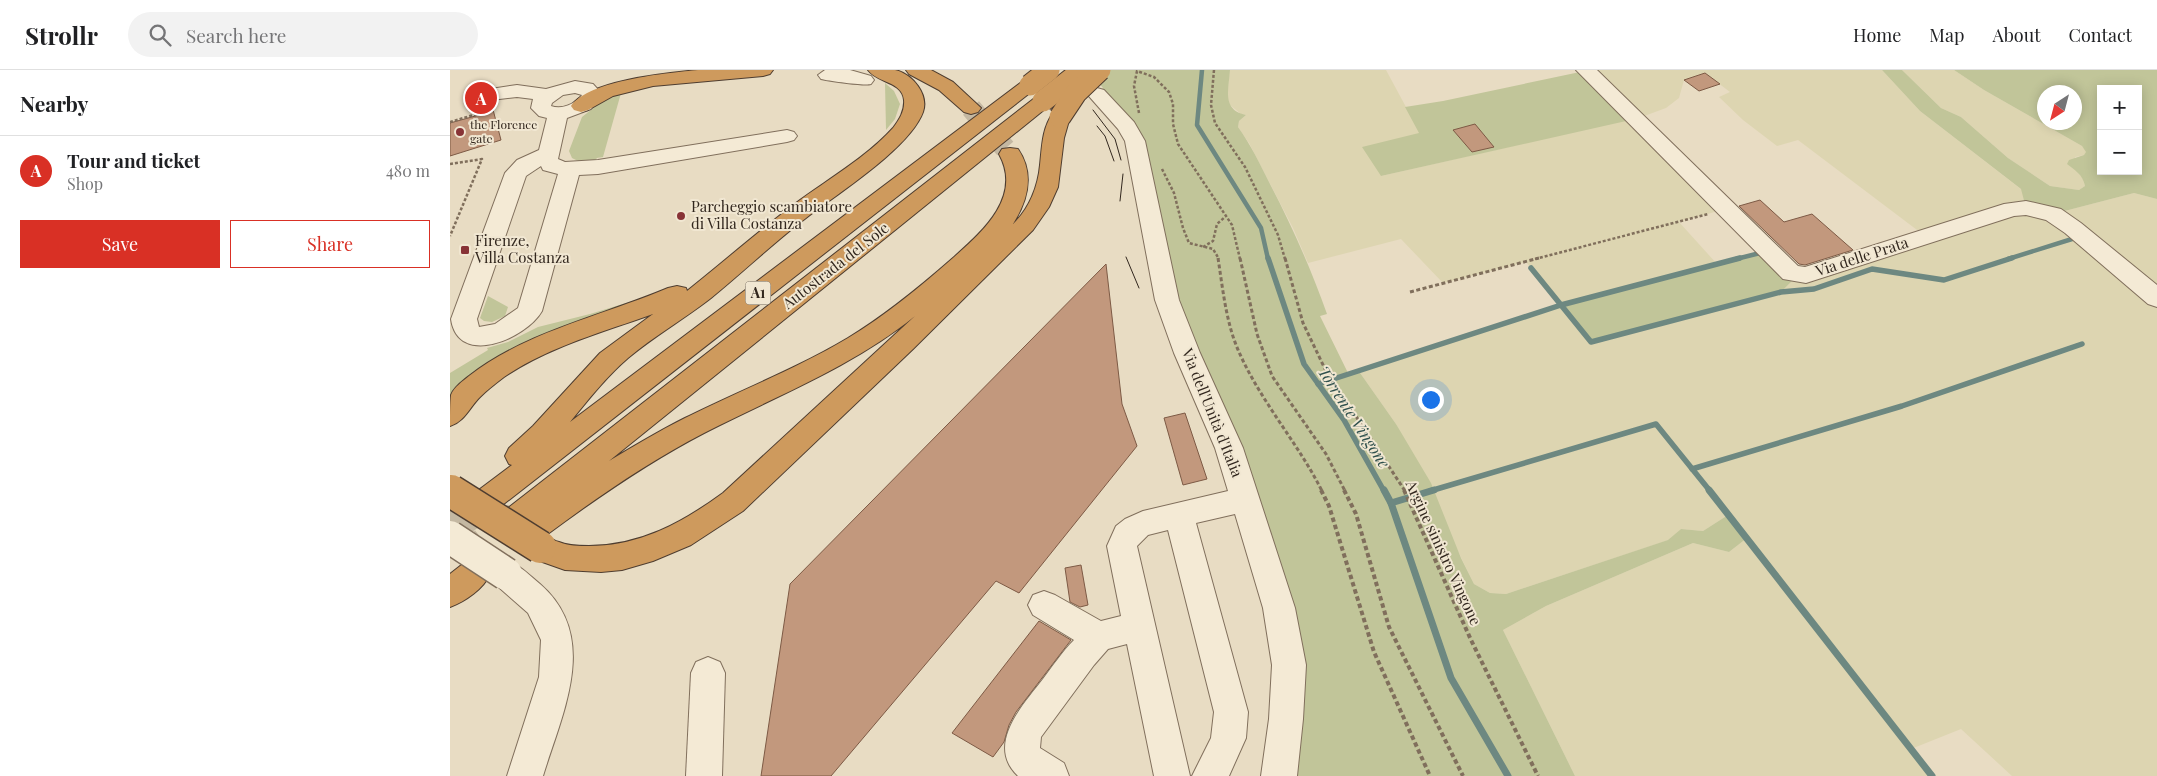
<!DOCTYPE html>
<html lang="en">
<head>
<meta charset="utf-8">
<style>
	:root { --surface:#fff; --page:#f2f2f2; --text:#202124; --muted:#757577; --line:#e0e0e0; --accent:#d93025 }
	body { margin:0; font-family:"Playfair Display",serif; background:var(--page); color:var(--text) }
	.controls { position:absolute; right:15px; top:15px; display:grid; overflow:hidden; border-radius:0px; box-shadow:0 2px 12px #0003 }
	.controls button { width:45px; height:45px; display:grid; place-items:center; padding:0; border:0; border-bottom:1px solid var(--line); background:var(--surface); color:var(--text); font:25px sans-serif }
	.compass { position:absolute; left:1587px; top:15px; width:45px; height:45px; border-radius:50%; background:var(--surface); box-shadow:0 2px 12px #0003; rotate:216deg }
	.you { position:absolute; left:980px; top:329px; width:18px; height:18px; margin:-12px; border:4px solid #fff; border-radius:50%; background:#1a73e8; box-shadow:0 0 0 8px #1a73e833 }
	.badge { display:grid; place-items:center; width:32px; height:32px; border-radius:50%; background:var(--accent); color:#fff; font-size:16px; font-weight:700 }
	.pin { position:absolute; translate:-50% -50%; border:2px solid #fff; box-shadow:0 1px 5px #0006 }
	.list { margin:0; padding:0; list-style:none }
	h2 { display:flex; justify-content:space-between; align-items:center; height:65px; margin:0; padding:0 20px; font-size:21px }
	h2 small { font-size:16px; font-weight:400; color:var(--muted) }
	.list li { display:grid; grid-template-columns:32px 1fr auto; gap:15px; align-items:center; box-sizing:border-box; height:70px; padding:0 20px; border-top:1px solid var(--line) }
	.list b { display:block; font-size:19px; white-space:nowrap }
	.list p { margin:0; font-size:16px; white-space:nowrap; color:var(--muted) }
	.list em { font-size:16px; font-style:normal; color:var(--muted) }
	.actions { display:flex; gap:10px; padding:15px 20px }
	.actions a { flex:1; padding:11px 0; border:1px solid var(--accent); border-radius:0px; text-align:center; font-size:18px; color:var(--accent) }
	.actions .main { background:var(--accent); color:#fff }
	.icon { flex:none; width:28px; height:28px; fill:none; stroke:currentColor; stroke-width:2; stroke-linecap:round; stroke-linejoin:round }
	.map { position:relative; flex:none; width:1707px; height:706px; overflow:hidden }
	header { display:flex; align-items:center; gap:30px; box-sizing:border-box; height:70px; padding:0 25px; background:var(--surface); border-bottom:1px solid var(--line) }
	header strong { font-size:24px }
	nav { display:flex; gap:28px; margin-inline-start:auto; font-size:18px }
	.search { width:350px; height:45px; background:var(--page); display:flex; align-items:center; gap:12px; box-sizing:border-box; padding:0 18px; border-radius:28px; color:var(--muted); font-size:19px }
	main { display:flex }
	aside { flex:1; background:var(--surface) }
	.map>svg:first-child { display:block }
	.farmland { fill:#ddd5b1; fill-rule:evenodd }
	.green { fill:#c1c599; fill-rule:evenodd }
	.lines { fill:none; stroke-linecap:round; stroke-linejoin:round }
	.stream-far2 { stroke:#6d8881; stroke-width:4.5 }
	.stream-far1 { stroke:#6d8881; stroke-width:5.5 }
	.stream { stroke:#6d8881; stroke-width:7 }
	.building { fill:#c2987d; stroke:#7d5a45 }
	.highway-tunnel-far1 { stroke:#c4b8a2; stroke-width:21; stroke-dasharray:21 11; stroke-linecap:butt }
	.highway-tunnel { stroke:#c4b8a2; stroke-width:32; stroke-dasharray:32 16; stroke-linecap:butt }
	.minor-casing { stroke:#806f5c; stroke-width:2 }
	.highway-casing { stroke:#4e3d30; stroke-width:2 }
	.path-far2 { stroke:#806f5c; stroke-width:2.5; stroke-dasharray:3 2; stroke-linecap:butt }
	.path-far1 { stroke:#806f5c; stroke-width:3; stroke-dasharray:4 2.5; stroke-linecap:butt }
	.path { stroke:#806f5c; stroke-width:4; stroke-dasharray:4.5 3; stroke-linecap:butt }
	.minor { fill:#f4ead5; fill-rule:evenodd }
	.highway { fill:#ce9a5d; fill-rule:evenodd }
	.tram { stroke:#32271e; stroke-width:1 }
	.minor-bridge-casing { stroke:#806f5c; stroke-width:35; stroke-linecap:butt }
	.highway-bridge-far1-casing { stroke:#4e3d30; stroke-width:23; stroke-linecap:butt }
	.highway-bridge-casing { stroke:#4e3d30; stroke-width:35; stroke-linecap:butt }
	.minor-bridge { stroke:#f4ead5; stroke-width:32 }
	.highway-bridge-far1 { stroke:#ce9a5d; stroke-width:21 }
	.highway-bridge { stroke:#ce9a5d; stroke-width:32 }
	.poi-dot { fill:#883336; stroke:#f1e7d2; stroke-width:2 }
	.labels { text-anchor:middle; stroke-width:4; stroke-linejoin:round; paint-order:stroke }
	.far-poi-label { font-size:12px; fill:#32271e; stroke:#f1e7d2; text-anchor:start }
	.shield { fill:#f1e7d2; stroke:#6b6154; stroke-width:1 }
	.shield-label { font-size:14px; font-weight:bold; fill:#32271e }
	.poi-label { font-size:15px; fill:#32271e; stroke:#f1e7d2; text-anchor:start }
	.street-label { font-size:15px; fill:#32271e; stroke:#f1e7d2 }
	.water-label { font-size:16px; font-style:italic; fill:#2f504d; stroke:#f1e7d2 }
</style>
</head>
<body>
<header>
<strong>Strollr</strong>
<div class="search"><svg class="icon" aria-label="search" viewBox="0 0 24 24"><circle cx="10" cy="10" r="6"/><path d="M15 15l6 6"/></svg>Search here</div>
<nav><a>Home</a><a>Map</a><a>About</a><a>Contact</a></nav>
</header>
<main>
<aside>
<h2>Nearby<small></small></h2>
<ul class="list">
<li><span class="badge">A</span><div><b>Tour and ticket</b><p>Shop</p></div><em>480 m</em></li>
</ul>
<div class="actions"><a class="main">Save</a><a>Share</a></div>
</aside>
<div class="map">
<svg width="1707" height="706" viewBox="0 0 1707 706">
	<rect width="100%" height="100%" fill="#e8dcc3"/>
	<g class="farmland">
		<path d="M780,0H936L970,63L931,106L1076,73L1136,0H1432L1470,41L1603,144L1684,123L1707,129V215L1629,162L1707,228V706H1562L1511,659L1461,679L1482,706H1125L1053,560L1096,536L1243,473L1279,482L1297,468L1278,445L1253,461L1231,459L1219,470L1056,524L1040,523L1024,514L946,354L908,300L1110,235L1076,192L993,213L951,169L858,193L843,158L799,73L788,57L789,51L796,45L791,44L780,35L777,26ZM1255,3L1280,22L1269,27L1293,50L1327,76L1348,70L1475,166L1348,205L1331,222L1141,272L1111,235L1267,194L1229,152L1275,139L1186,49L1216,38L1229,28L1234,10Z"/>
		<path d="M1452,0H1504L1534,20L1632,76L1637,82L1634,85L1625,87L1626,100L1633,109L1635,116L1629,120L1600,116L1558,88L1511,47L1491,38Z"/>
	</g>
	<g class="green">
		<path d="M650,0H780C779,18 771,40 796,45L789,51L788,57C801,75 810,94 820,114C842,156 861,199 877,244L870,246L898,303L908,300L946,354L981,413L1011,488L1024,514L1040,523L1056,524L1218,470L1231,459L1253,461L1278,445L1297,468L1279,482L1243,473L1096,536L1053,560L1125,706H829L838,620L737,283L689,83L647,24L653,18L643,6Z"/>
		<path d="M1432,0H1452L1491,38L1511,47L1558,88L1600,116L1629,120L1635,116C1633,105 1625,100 1617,94L1619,90L1634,85L1636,82L1632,76L1534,20L1504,0H1707V129L1684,123L1603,144L1576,138L1571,119L1470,41ZM1651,19H1688V101H1651ZM1594,22H1624V52H1594Z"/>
		<path d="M1130,2L1185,49L931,106L912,77L969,63L955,37L993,31Z"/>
		<path d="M435,13L444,21L450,34L445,49L436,60Z"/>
		<path d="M171,23L153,87L147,88L144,92L128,91L122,88L119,81L132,47L156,28Z"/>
		<path d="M1310,183L1348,205L1331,222L1141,272L1111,235Z"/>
		<path d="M38,226L58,237L55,246L42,252L34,251L30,248Z"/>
		<path d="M199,226L10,319L0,329V303L38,280L37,278L58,272L88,257L140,244Z"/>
	</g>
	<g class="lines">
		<g class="stream-far2">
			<path d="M752,0L747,55L811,158L818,189"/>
			<path d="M1286,189L1310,183"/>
			<path d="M1558,189L1622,169"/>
		</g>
		<g class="stream-far1">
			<path d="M818,188L854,294L894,350L934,421"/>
			<path d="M1081,198L1141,272L1331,222L1364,219L1422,199L1494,210L1562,188"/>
			<path d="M868,314L1111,235L1290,188"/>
			<path d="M1242,399L1452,336L1632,274"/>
			<path d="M980,421L1206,354L1260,421"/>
		</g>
		<g class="stream">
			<path d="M934,420L941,433L1001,608L1058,706"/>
			<path d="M1259,420L1482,706"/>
			<path d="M941,433L984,420"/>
		</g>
	</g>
	<g class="building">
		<path d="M1255,3L1270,14L1249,21L1234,10Z"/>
		<path d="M29,25L33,30L41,32L51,70L0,86V53L29,45L24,27Z"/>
		<path d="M1025,54L1044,77L1022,82L1003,60Z"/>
		<path d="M1310,130L1334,152L1362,144L1403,180L1355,195L1349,194L1289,136Z"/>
		<path d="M656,194L672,334L687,376L569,523L546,511L381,706H311L340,514Z"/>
		<path d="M735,343L757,409L733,415L714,348Z"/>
		<path d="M631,495L638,535L630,537L620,532L615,498Z"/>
		<path d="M589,551L621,570L566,642L559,655L554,672L543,687L502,663Z"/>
	</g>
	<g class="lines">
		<path class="highway-tunnel-far1" d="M521,38L560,84"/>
		<g class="highway-tunnel">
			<path d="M0,459L36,431"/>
			<path d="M10,493L68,447"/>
		</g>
		<g class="minor-casing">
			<g id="minor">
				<path d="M375,0H400L421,6L424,10L421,14C414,16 380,11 371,9L368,5Z"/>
				<path d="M1126,0H1147L1348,196L1355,197L1554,134L1576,131L1611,139L1631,153L1707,215V237L1698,234L1615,163L1596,150L1576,145L1564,146L1356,213L1333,209Z"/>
				<path d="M125,11L143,14L152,24L141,39L117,48L108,89L115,92L148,90L337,60L344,62L347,66L344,70L337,72L148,104L129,105L92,241C76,269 8,298 1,249L55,103L67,90L89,80L97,48L89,46L81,38L83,29L67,27L41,30L34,28L31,24L34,20L67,15L96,19ZM125,23L132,25C125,34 112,40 101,36L102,33L113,25ZM91,96L93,100L108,104L68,238L45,254L29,257L27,249L76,106Z"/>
				<path d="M647,18L654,20L684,52L695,71L729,230L750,283L793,378L845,538L856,595L853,649L847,706H811L819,649L822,595L813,538L785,444L746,453L798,642L796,668L779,706H742L761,668L764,642L718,460L698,465L687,476L740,706H704L677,574L658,579L644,595L591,667L590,678L614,693L619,706H568C535,675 573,635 593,609C603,596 612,582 624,570L583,545L578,535L583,525L594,521L605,525L651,551L671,546L657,476L666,456L675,449L693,441L778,421L765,378L724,283L705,230L675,71L668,59L637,24L640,20Z"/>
				<path d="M56,490C70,495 79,505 90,514C151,567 112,643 93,706H57L89,607L91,570L78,543L45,514L40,504L45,494Z"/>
				<path d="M258,587L270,592L275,603L272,706H236L241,603L246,592Z"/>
			</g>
		</g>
		<g class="highway-casing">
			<g id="highway">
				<path d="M248,0H323L320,4L313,6L203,16L163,26L138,40L131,42L124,40L121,36C139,10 218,3 248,0Z"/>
				<path d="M418,0C427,0 437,0 445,0C463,4 479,25 473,42C460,78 387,124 356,148C323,173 293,202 261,228C234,249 204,266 178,288C156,307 138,330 120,352L573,11L580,9L587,11L590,15L46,440L36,443L26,440L21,431L26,422L62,395L59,394L55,386L59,378L83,356L150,283L203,244C153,262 98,277 54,307C46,313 37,320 30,327C19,338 15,351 0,356C0,347 0,332 1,325C4,317 13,311 19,306C77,261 152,246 218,218L227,216L236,218L237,221L242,217C277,189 310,160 346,133C377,110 417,87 443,58C449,50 455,41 454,30C452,11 427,13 418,0Z"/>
				<path d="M456,0H481L503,12L531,38L528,42L521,44L514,42L489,20L459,4Z"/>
				<path d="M593,25L600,27L603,31L600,35L159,391C184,376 209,361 235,348C289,321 346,299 398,268C436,245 470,217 503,188C532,162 573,127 549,84L552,79L560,78L568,79C585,104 578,130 563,154C579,139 588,117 590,95C592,77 592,58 603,43L610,41L617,43L620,47L614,68L608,117L599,137L583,160L463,279L293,441L241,475L203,491L172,500L151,502L115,500L84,489L79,486L75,477L79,468L73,466L70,459L58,456L53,447L58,438L586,27ZM465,246L273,423C232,453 190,476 139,476C129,476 118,476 109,472C104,471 100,467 95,466C146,428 198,392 254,363C326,326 402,297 465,246Z"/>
				<path d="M25,489L36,493L41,503C33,519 16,531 0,537V504L14,493Z"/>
			</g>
		</g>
		<g class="path-far2">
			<path d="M764,0L761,35L765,53L795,97L828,165L835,189"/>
			<path d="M689,43L684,16L687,1L704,7L719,22L723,34V54L728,74L782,155L790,189"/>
			<path d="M0,52L37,41"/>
			<path d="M0,94L32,89L0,166"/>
			<path d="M712,99L724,123L733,158L739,173L763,179L769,189"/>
			<path d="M753,177L763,171L767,154L775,147"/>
			<path d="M1085,189L1258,144"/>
		</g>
		<g class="path-far1">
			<path d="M768,188C773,220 776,253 789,282C811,332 848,373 872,421"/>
			<path d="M790,188L807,264L822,306L876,384L895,421"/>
			<path d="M835,188L853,253L875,299L955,421"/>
			<path d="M960,222L1089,188"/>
		</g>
		<g class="path">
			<path d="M871,420L879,436L924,582L980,706"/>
			<path d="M894,420L906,444L939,557L1013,706"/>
			<path d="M954,420L1021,570L1088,706"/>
		</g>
		<use href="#minor" class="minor"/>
		<use href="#highway" class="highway"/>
		<g class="tram">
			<path d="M643,40L665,69L671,90"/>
			<path d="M647,56L655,66L664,91"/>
			<path d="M670,131L673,104"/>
			<path d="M676,187L689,218"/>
		</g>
		<g class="minor-bridge-casing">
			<path id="minor-bridge" d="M0,467L56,504"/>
		</g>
		<g class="highway-bridge-far1-casing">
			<g id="highway-bridge-far1">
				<path d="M580,15L599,0"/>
				<path d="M593,31L629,3"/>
				<path d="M610,47L626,23L650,0"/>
			</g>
		</g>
		<g class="highway-bridge-casing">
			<path id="highway-bridge" d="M1,421L90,477"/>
		</g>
		<use href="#minor-bridge" class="minor-bridge"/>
		<use href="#highway-bridge-far1" class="highway-bridge-far1"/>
		<use href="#highway-bridge" class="highway-bridge"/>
	</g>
	<g class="poi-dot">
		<circle cx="10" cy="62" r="5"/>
		<circle cx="231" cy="146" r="5"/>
		<rect x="10" y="175" width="10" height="10" rx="2.5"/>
	</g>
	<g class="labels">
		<g class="far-poi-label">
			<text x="20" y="59">the Florence<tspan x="20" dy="14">gate</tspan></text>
		</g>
		<rect class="shield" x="295.5" y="211.5" width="25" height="23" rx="4"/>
		<g class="shield-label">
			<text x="308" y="228">A1</text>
		</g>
		<g class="poi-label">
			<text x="241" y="142">Parcheggio scambiatore<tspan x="241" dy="17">di Villa Costanza</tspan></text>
			<text x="25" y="176">Firenze,<tspan x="25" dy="17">Villa Costanza</tspan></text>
		</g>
		<g class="street-label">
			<text transform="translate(1412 187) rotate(-18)" y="5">Via delle Prata</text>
			<text transform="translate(386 196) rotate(-38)" y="5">Autostrada del Sole</text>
			<text transform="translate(762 343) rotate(68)" y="5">Via dell'Unità d'Italia</text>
			<text transform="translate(993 483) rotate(65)" y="5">Argine sinistro Vingone</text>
		</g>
		<g class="water-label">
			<text transform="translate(904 347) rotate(57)" y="6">Torrente Vingone</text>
		</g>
	</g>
</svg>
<div class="controls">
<button>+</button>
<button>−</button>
</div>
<svg class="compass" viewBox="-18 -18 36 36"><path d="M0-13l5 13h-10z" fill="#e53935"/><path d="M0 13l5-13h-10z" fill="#757577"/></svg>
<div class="you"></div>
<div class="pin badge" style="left:31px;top:28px">A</div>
</div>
</main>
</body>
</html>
